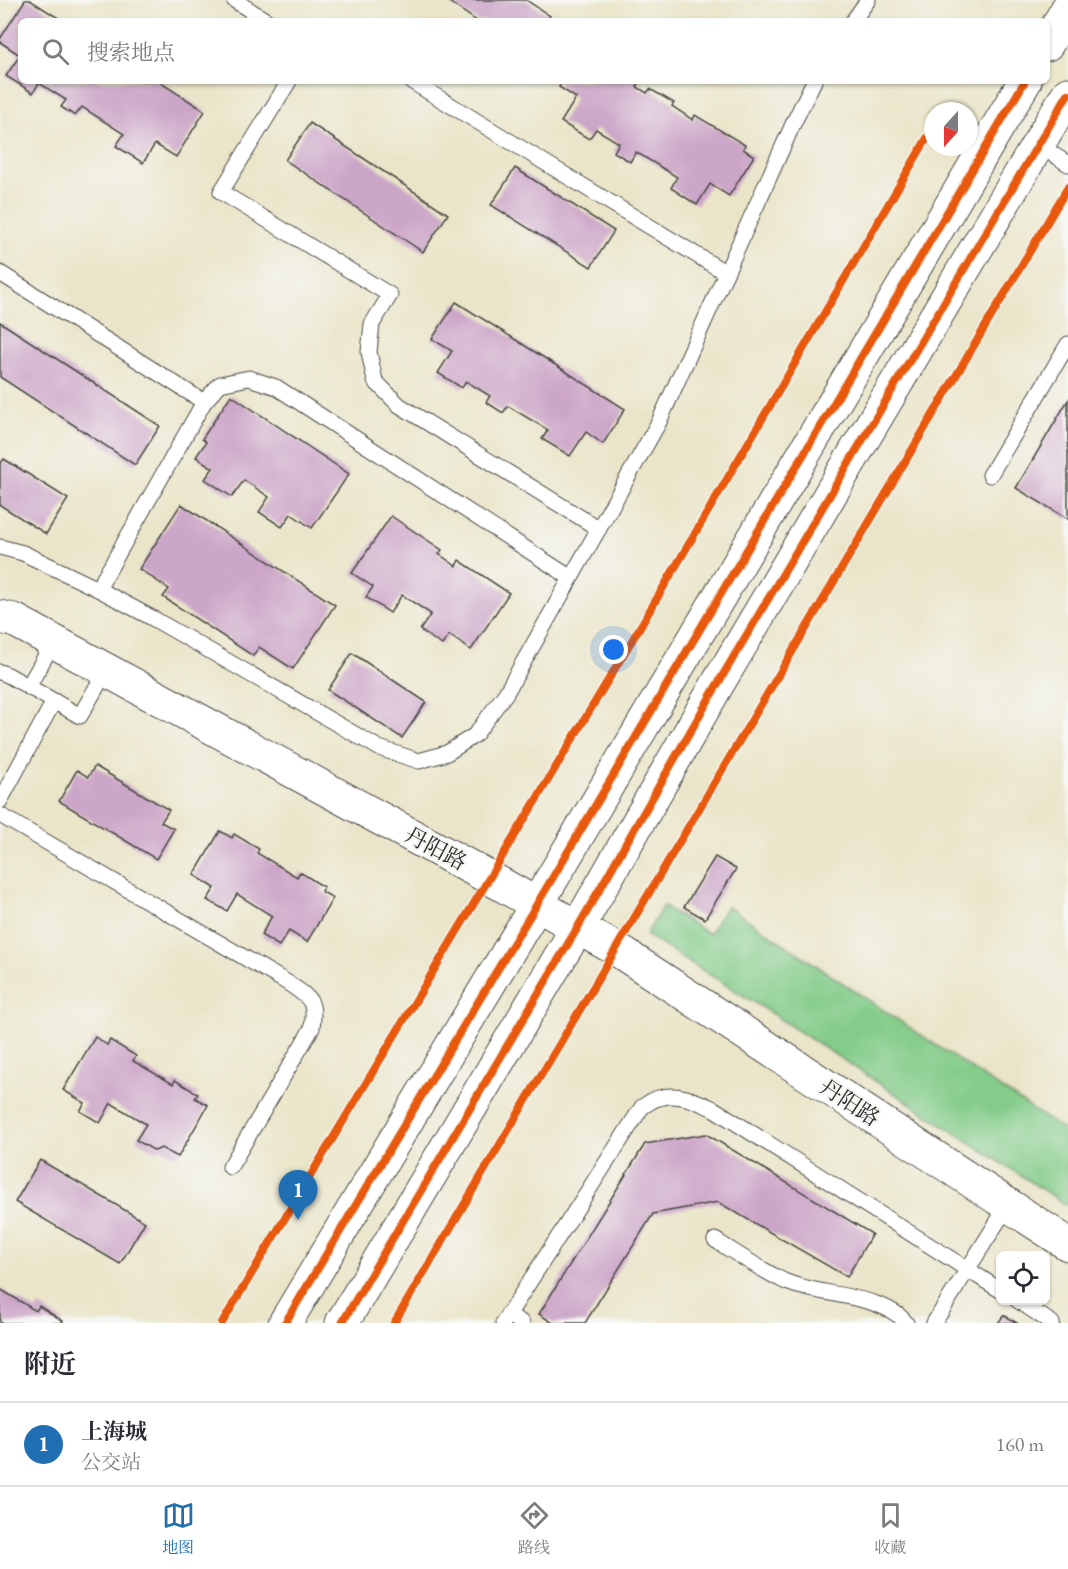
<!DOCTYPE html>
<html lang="zh">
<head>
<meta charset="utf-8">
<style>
	:root { --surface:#fff; --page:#f2f2f3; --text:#2b2b33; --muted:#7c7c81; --line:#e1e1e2; --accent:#1f6fb2 }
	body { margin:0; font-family:"EB Garamond","Noto Serif SC",serif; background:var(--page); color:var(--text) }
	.controls { position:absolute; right:18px; bottom:18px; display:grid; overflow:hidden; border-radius:9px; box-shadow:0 2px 4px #0004 }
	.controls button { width:54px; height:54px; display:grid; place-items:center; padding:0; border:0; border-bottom:2px solid var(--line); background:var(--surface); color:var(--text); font:30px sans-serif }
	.compass { position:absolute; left:924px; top:102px; width:54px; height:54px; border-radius:50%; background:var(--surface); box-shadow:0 2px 4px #0004; rotate:201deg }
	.you { position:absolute; left:614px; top:650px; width:21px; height:21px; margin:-15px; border:4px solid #fff; border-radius:50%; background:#1a73e8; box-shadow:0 0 0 9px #1a73e833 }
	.badge { display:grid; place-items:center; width:39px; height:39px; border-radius:50%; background:var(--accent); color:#fff; font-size:20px; font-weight:700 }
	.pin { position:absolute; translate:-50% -50px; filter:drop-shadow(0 2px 3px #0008) }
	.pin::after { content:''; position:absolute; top:32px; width:21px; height:18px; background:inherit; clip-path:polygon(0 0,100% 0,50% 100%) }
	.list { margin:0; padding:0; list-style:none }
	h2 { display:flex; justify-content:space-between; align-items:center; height:78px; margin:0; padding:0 24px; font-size:26px }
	h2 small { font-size:20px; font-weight:400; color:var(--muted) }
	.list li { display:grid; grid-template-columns:39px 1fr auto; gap:18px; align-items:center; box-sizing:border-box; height:84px; padding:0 24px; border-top:2px solid var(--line) }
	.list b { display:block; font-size:22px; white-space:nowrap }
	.list p { margin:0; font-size:20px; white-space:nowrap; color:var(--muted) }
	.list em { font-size:20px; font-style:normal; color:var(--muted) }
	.icon { flex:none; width:33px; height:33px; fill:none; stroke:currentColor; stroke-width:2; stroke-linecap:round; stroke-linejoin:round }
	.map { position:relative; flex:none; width:1068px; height:1323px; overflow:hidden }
	.search { position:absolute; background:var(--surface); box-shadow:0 2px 4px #0004; left:18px; right:18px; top:18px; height:66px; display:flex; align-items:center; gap:15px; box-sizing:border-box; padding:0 21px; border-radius:9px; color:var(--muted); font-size:22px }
	.sheet { height:162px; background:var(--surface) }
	nav { display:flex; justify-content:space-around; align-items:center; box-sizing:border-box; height:84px; border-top:2px solid var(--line); background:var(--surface); font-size:16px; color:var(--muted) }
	nav a { display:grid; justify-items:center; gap:3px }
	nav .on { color:var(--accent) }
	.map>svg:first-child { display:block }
	.green { fill:#83cc89; stroke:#577c5a; stroke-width:1.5 }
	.building { fill:#cca6c8 }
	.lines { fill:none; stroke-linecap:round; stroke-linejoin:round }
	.lane-casing { stroke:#484743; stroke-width:17 }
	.secondary-casing { stroke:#484743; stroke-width:35 }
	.highway-casing { stroke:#484743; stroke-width:35 }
	.lane { stroke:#fff; stroke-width:15 }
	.secondary { stroke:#fff; stroke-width:33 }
	.highway { stroke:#fff; stroke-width:33 }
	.cycleway-casing { stroke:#f6f6f2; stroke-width:11 }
	.cycleway { stroke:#e8590c; stroke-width:8 }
	.labels { text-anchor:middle; stroke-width:4.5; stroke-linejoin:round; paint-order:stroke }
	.street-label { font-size:22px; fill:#2b2b2b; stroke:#f6f6f2 }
</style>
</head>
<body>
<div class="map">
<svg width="1068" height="1323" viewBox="0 0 1068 1323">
	<rect width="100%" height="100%" fill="#f6f6f2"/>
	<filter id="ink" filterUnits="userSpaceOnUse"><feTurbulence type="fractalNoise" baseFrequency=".0167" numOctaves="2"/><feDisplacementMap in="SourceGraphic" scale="12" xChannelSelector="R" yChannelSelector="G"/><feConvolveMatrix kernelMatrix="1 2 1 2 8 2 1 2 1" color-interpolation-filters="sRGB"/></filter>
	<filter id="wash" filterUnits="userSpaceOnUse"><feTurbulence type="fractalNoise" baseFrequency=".008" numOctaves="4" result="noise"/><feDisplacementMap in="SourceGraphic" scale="24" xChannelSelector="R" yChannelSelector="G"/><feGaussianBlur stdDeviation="1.35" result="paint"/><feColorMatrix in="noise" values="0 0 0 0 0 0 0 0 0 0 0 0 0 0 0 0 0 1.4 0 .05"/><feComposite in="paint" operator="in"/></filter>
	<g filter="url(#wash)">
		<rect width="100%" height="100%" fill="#eae5c9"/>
		<path class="green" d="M663,906L709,934L727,906L1068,1133V1206L760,1006L646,935Z"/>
		<g id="blocks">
			<g class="building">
				<path d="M25,0H30L63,21H21V81H158L205,111L176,157L155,144L143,163L116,146L124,134L82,107L75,116L61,107L66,100L39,83L33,93L6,76L20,55L0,42V39Z"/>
				<path d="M446,0H526L550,16L547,21H477Z"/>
				<path d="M562,81H640L637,87L647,93L650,89L674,103L672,106L693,120L695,115L745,145L743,149L754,156L729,196L710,184L697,205L671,188L677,177L636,152L630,162L614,152L619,143L596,129L589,139L561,122L576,98L559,87Z"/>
				<path d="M310,123L448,214L423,252L285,160Z"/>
				<path d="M515,168L614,231L591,267L491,205Z"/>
				<path d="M456,302L625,409L603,444L586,432L570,456L542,439L548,430L508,406L503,413L486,402L490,396L466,381L462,388L438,373L452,351L432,339Z"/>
				<path d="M0,322L160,426L135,465L0,377Z"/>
				<path d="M231,395L349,474L312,528L291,514L282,527L259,512L269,497L244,480L232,497L205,479L213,468L196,457L206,442L202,439Z"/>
				<path d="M1068,400V519L1016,488Z"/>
				<path d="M4,459L68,499L46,534L0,505V464Z"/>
				<path d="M181,504L335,605L293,669L259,647L253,656L163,597L169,589L139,569Z"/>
				<path d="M391,516L442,550L439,554L456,566L459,560L509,593L471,650L449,635L442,645L420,630L431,614L402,595L390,613L366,597L373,587L352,573Z"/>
				<path d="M352,653L426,702L402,738L328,690Z"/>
				<path d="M95,766L169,810L161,822L174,829L156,859L59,801L77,770L88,777Z"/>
				<path d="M220,831L232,838L234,834L259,849L257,853L297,877L300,872L324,887L321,891L333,898L307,942L289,931L279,946L261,935L272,916L237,894L227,911L207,900L215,888L194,875Z"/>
				<path d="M715,857L736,869L705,919L684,907Z"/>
				<path d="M95,1037L107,1045L110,1040L136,1056L133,1061L173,1084L175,1080L198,1094L195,1098L208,1105L178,1157L161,1148L155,1151L136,1140L146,1124L111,1103L100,1123L80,1111L85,1103L63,1090Z"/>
				<path d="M706,1134L872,1234L847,1277L718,1202L653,1214L585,1323H553L539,1314L645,1144Z"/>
				<path d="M40,1160L145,1222L120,1264L15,1202Z"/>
				<path d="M0,1289L36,1311L39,1306L63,1321L62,1323H0Z"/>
				<path d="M1004,1315L1017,1323H998Z"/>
			</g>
		</g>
	</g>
	<g filter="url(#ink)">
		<use href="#blocks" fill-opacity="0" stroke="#484743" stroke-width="1.5"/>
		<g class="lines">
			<g class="lane-casing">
				<g id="lane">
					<path d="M234,0L267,21"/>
					<path d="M853,21L868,0"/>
					<path d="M289,81L221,192L390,295L372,324L369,352L375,381L399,405L599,529"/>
					<path d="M411,81L726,273"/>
					<path d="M1039,145L1068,164"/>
					<path d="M0,273L204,402"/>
					<path d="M990,475L1068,344"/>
					<path d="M0,547L23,553L98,589L154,619L379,748L419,761L447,753L475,735L506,693L659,422L794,122L814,81"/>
					<path d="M98,589L204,402L220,384L249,378L276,387L571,578"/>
					<path d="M0,672L8,675L80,716L107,669"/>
					<path d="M28,687L54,641"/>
					<path d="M0,801L54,701"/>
					<path d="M0,815L288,983C310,998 316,1000 312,1028L230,1167"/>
					<path d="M715,1240C737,1254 760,1269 784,1281C816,1296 884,1294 906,1323"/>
					<path d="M1017,1300L1052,1323"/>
					<path d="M508,1314L522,1323"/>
					<path d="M503,1323L642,1107C647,1104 653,1099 659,1098C678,1092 697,1101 714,1109L1000,1290"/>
					<path d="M934,1323L1008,1205"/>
				</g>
			</g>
			<g class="secondary-casing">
				<path id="secondary" d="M0,617L14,620L490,878L616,949L1068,1244"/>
			</g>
			<g class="highway-casing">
				<g id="highway">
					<path d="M1047,44L1068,8"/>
					<path d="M285,1323L537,904L1025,81"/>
					<path d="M342,1323L578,927L717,685L1068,94"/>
				</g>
			</g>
			<use href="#lane" class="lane"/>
			<use href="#secondary" class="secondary"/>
			<use href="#highway" class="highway"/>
			<g class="cycleway-casing">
				<g id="cycleway">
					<path d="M222,1323L646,617L933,128"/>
					<path d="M285,1323L537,904L1025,81"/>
					<path d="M342,1323L578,927L717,685L1068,94"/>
					<path d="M394,1323L1068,187"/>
				</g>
			</g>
			<use href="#cycleway" class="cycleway"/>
		</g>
	</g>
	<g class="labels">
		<g class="street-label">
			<text transform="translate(436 848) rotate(28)" y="8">丹阳路</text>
			<text transform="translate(850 1102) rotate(33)" y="8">丹阳路</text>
		</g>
	</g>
</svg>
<div class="controls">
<button><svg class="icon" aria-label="locate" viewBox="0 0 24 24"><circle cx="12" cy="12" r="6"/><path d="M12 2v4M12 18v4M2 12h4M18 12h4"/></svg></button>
</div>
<svg class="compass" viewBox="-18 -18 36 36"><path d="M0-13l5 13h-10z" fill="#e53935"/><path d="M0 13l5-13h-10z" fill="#7c7c81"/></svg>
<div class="you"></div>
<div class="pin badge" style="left:298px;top:1220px">1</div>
<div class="search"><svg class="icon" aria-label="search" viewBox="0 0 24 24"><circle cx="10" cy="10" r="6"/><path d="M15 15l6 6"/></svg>搜索地点</div>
</div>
<section class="sheet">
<h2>附近<small></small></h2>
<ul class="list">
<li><span class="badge">1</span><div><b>上海城</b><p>公交站</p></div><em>160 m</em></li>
</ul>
</section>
<nav>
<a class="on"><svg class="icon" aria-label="map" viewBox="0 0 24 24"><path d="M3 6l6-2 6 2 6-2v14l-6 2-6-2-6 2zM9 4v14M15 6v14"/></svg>地图</a>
<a><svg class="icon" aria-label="directions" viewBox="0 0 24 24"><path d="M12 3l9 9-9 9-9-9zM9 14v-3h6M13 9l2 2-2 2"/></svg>路线</a>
<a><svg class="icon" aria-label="saved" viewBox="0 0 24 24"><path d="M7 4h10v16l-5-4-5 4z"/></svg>收藏</a>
</nav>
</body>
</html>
